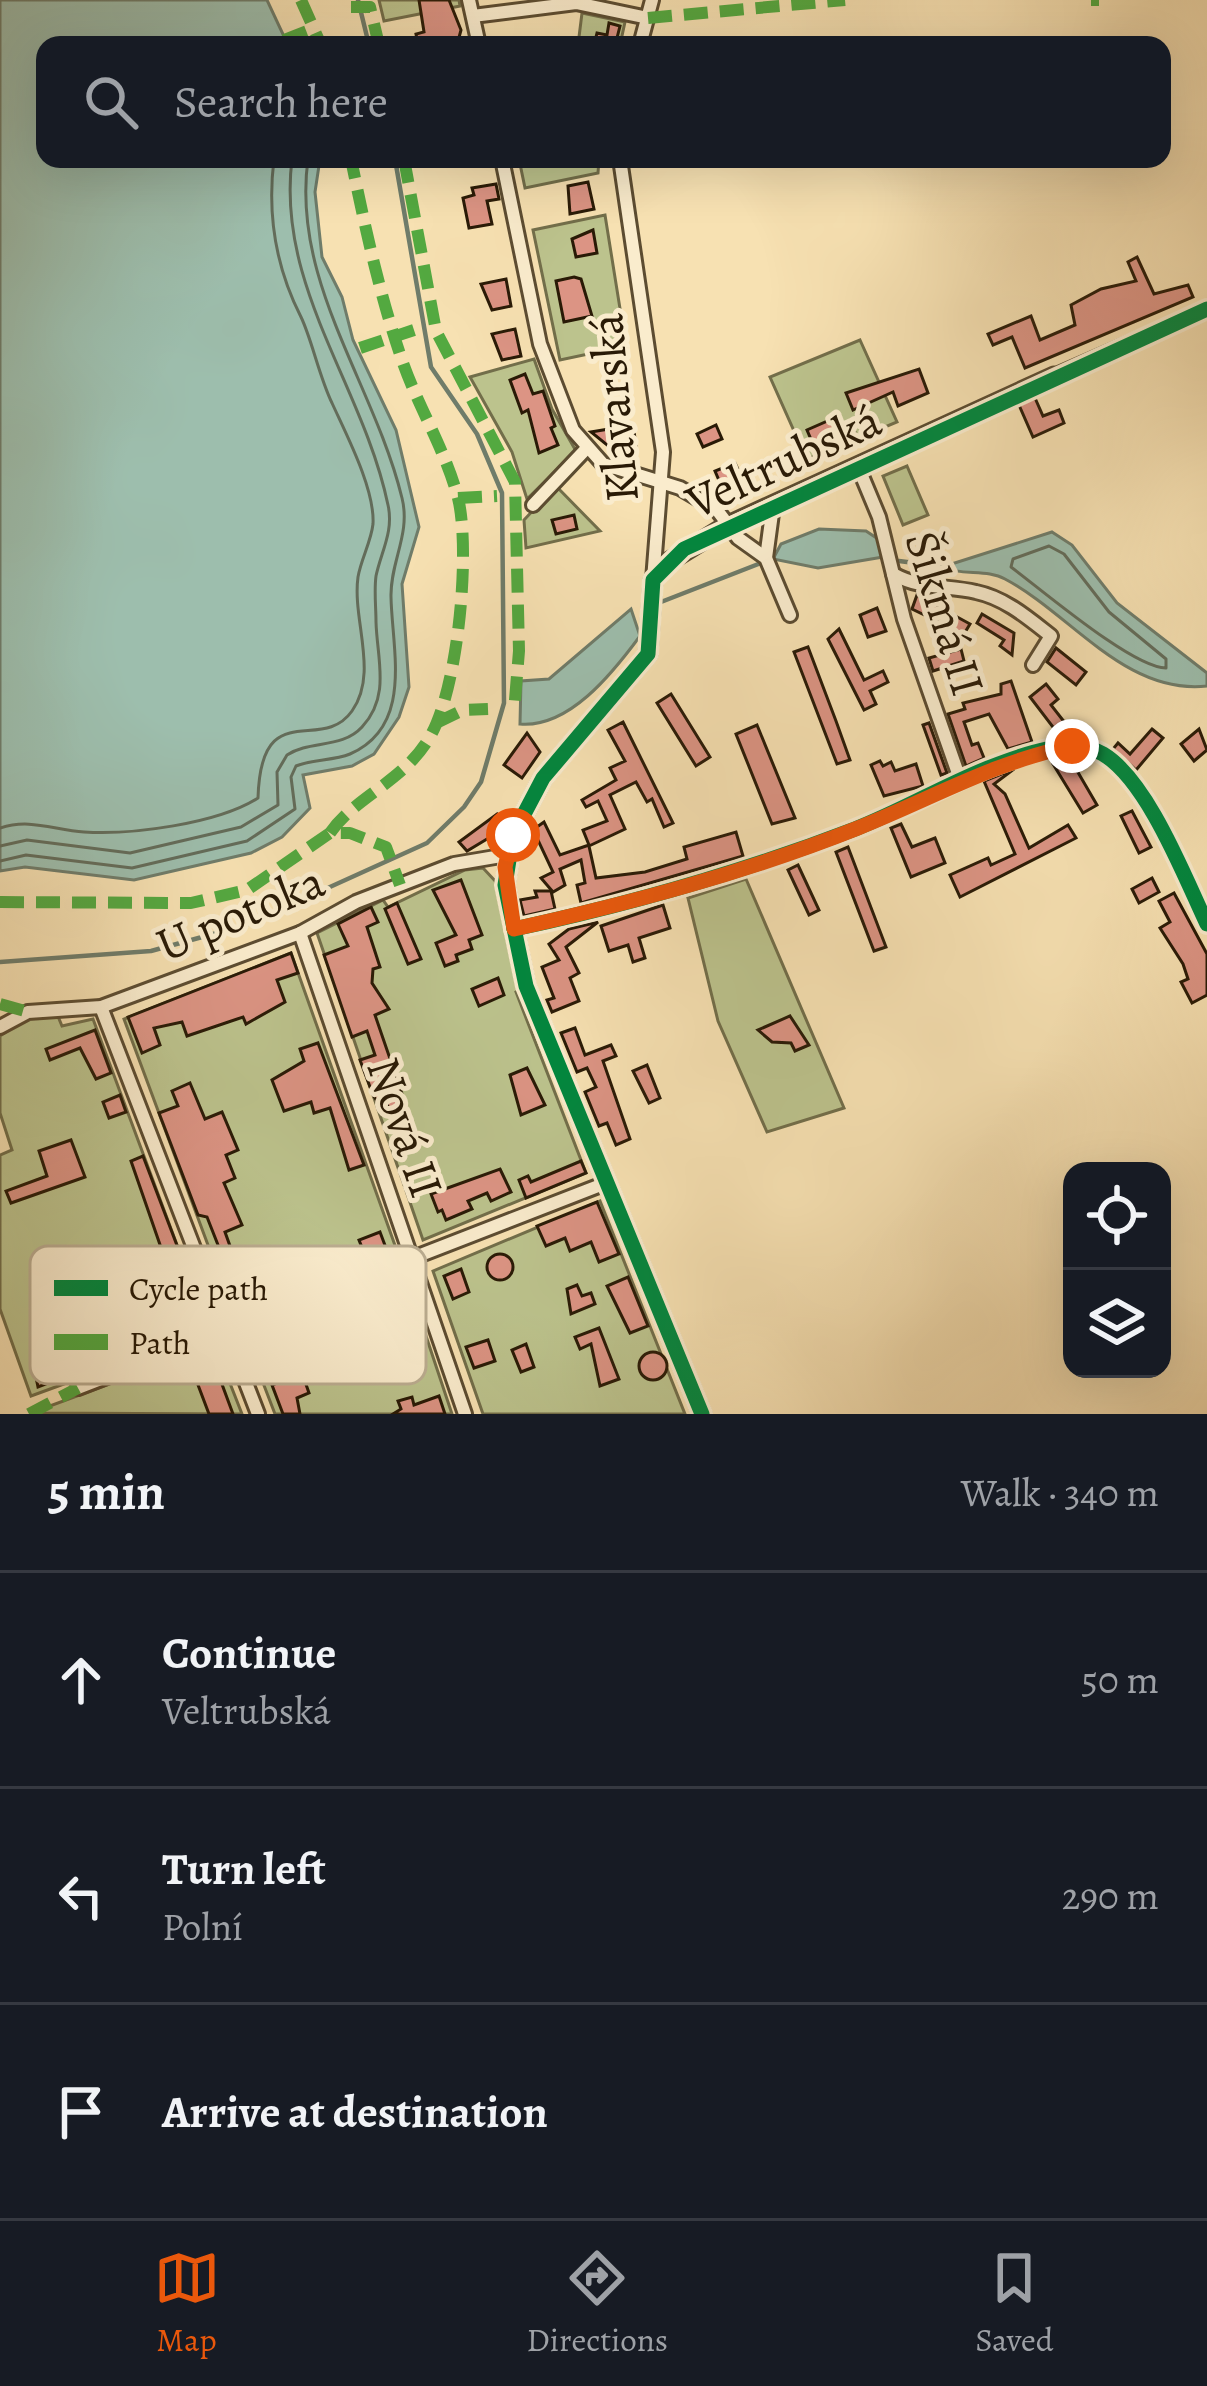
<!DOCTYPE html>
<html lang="en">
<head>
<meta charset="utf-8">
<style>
	:root { --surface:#171b24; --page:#20242c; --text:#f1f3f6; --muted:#9ea1a6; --line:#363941; --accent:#ea580c }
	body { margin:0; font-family:Alegreya,serif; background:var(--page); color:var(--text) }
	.controls { position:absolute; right:36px; bottom:36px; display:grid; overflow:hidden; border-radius:24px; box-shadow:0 12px 48px #0002 }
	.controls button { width:108px; height:108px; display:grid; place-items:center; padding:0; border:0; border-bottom:3px solid var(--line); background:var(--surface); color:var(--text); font:60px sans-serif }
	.stop { position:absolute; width:36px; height:36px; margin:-27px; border:9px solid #ea580c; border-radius:50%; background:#fff }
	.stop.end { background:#ea580c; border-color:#fff; box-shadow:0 3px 12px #0008 }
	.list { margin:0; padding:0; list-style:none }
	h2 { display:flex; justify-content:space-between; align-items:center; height:156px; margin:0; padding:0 48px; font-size:51px }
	h2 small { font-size:39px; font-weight:400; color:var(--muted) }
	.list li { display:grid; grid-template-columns:78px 1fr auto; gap:36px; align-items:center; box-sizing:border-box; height:216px; padding:0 48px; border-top:3px solid var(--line) }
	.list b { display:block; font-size:45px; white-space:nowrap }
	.list p { margin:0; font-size:39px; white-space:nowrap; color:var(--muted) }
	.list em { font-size:39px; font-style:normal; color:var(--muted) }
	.icon { flex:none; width:66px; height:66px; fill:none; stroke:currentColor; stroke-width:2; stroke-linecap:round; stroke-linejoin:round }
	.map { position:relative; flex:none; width:1207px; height:1414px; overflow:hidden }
	.search { position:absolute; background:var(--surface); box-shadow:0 12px 48px #0002; left:36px; right:36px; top:36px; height:132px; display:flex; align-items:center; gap:30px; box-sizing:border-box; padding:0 42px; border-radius:24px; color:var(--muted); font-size:45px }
	.sheet { height:804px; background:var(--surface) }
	nav { display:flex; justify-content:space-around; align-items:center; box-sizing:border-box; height:168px; border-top:3px solid var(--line); background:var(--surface); font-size:33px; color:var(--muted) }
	nav a { display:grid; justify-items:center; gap:6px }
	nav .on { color:var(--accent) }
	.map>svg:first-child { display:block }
	.green { fill:#bcc38d; stroke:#726e4a; stroke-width:3 }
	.water { fill:#9dbead; stroke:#6f7c6a; stroke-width:3 }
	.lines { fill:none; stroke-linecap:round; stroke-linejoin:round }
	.shore { stroke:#636c5a; stroke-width:3 }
	.stream { stroke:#6f7c6a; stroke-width:4.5 }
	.building { fill:#dc9484; stroke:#291a06; stroke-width:3 }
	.minor-casing { stroke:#5c4c31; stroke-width:18 }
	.tertiary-casing { stroke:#5c4c31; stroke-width:21 }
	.minor { stroke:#faeccd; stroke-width:12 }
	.tertiary { stroke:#faeccd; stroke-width:15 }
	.quiet { stroke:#53a940; stroke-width:12; stroke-dasharray:24 12; stroke-linecap:butt }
	.cycleway-casing { stroke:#faeccd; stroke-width:22 }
	.cycleway { stroke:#00873e; stroke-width:15 }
	.route { stroke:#ea580c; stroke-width:15 }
	.labels { text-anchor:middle; stroke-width:10; stroke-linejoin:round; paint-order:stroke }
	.street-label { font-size:48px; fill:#291a06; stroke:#faeccd }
	.key { fill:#faeccd; stroke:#bbad91; stroke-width:3 }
	.key-label { font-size:33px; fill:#291a06 }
</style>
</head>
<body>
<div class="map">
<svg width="1207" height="1414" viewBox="0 0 1207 1414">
	<rect width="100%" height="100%" fill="#f7e1b2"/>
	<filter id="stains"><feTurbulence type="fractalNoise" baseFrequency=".00167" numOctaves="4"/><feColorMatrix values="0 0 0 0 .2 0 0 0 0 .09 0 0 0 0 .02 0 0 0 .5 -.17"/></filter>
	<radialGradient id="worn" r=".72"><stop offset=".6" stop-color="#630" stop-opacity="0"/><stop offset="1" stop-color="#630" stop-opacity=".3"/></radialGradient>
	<g class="green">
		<path d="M379,0H459L460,6L384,21Z"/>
		<path d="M582,13L625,22L620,45H578Z"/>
		<path d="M519,159H599L598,173L525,188Z"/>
		<path d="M605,215L626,346L560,360L533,230Z"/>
		<path d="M860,340L897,422L859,438L855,432L807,460L770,377Z"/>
		<path d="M534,359L552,409L576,451L527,499L512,452L470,377Z"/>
		<path d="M907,466L928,515L903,525L883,476Z"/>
		<path d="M556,486L600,531L526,548L524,520Z"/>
		<path d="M483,868L497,883L521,989L516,992L586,1173L423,1240L317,933L383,900L388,907L465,870Z"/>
		<path d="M746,879L844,1108L767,1132L718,1021L688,898Z"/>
		<path d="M291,953L397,1251L231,1307L124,1019Z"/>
		<path d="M57,1014L62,1026L93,1019L209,1331L31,1396L0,1309V1155L12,1150L0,1113V1036L26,1018Z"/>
		<path d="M600,1201L685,1414H483L433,1271Z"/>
		<path d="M407,1279L452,1414H275L245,1336Z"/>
		<path d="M215,1345L242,1414L31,1413Z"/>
	</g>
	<g class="water">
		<path d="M0,0H267L288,45H45V159H320L315,192L322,257L342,297L353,340L396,430L419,527L402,584L409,687L399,717L374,754L352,766L303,775L310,808L282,837L251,853L134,880L25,867L0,871Z"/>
		<path d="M819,529L866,531L878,539L883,557L818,568L773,559L781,544Z"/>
		<path d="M1052,532L1072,545L1117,603L1207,673V686C1125,695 1071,614 1005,579C987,569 962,576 942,567Z"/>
		<path d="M631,609L640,636C612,674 569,728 520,724L521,681L549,679Z"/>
	</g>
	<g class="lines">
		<g class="shore">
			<path d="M1049,546L1064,554L1109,612L1166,659V668C1133,668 1042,590 1011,567L1013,559Z"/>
			<path d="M0,828C30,818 54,830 84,832C131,835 217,824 258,798C261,694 321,755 352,711C379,673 352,620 358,577C361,559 371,542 373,524C375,489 346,434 332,403C319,376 312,340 301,317C276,268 267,215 274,159"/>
			<path d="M0,846L27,840L130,853L241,827L278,805L277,772L287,755C310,740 342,749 362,727C391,696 377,659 376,622C376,607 374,591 376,576C381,552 394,531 388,505C363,385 276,287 292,159"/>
			<path d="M0,861L26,855L132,868L247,841L295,809L291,777L296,766C313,759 333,761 350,754C414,726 392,650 391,597C390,562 411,534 402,498C374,383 291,282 308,159"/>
		</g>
		<g class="stream">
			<path d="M358,0L369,45"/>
			<path d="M899,561L947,567"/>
			<path d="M661,602L761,563"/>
			<path d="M0,962L151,951L246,925L427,843L464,807L481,782L504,703L502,493L477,434L431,367L395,159"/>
		</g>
	</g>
	<g class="building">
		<path d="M419,0H449L461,30L457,45H418L416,34L424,32Z"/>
		<path d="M609,23L620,26L617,38L629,45H594L597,33L607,35Z"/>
		<path d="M588,182L594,209L570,214L568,186Z"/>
		<path d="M496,184L499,199L487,201L492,224L469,228L463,198L474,195L472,188Z"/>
		<path d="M593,230L597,253L576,257L572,239Z"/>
		<path d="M1137,257L1154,294L1188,285L1193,297L1025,368L1012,337L993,345L988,334L1031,316L1040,340L1075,325L1071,305L1101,289L1136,281L1128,262Z"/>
		<path d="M574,277L581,279L592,316L564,322L556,281Z"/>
		<path d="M506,279L511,306L492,310L481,284Z"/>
		<path d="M515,329L521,356L502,360L492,334Z"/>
		<path d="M919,369L928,393L898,406L893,392L853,410L846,393Z"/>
		<path d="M525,374L533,394L543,391L555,426L551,428L558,445L539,453L528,410L522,413L510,380Z"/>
		<path d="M1035,398L1043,416L1059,410L1064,423L1033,437L1019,405Z"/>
		<path d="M839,416L845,429L813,444L807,430Z"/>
		<path d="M633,425L636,445L612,449L591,432Z"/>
		<path d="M716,425L722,439L703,447L697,434Z"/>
		<path d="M735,463L741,476L721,485L715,471Z"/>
		<path d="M574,515L577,529L556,534L552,520Z"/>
		<path d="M917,595L970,624L958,644L936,633L941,623L912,609Z"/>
		<path d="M877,608L886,631L868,637L860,615Z"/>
		<path d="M982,614L1014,633L1012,655L1000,646L1004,640L977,623Z"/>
		<path d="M839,629L864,680L883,671L888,682L870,691L876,704L864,710L828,639Z"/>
		<path d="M808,647L836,721L850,760L837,764L794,652Z"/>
		<path d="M1056,648L1086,672L1076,685L1047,662Z"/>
		<path d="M961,649L964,661L933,671L929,658Z"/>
		<path d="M1011,681L1032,742L1008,749L989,714L964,722L972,745L978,743L984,758L966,766L948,714L965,709L963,703L1001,694V684Z"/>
		<path d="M1046,684L1058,699L1051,705L1069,728L1059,735L1030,697Z"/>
		<path d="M671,694L710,757L696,766L657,703Z"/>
		<path d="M623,722L673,823L664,827L652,799L647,802L636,782L610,795L625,829L589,846L596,878L645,872L687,859L684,847L736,832L743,856L581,903L577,885L585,883L581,860L560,869L565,885L553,892L541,878L553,872L537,838L531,841L527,834L544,822L560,855L589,845L583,830L607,821L598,801L586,807L582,800L616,780L610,768L625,761L608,730Z"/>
		<path d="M929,723L947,773L941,775L923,725Z"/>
		<path d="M757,725L795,818L772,824L736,734Z"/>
		<path d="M1152,729L1163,738L1136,770L1113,749L1118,743L1130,754Z"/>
		<path d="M1199,729L1207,750L1194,761L1181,744Z"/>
		<path d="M527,733L540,752L522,778L504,765Z"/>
		<path d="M1069,757L1097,805L1083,813L1053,764Z"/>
		<path d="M880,761L883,766L891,762L895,771L916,764L923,786L884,796L871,765Z"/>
		<path d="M1014,769L994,784L1005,794L1029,848L1068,825L1076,838L960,897L950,875L988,858L991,865L1015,854L984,781Z"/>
		<path d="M1132,811L1151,847L1139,853L1121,816Z"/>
		<path d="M497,814L505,825L502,830L467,851L459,842Z"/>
		<path d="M901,824L912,847L935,838L945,863L911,877L891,828Z"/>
		<path d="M848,847L886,947L874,951L836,852Z"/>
		<path d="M798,865L819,910L809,915L788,870Z"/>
		<path d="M1152,878L1159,892L1139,903L1132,889Z"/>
		<path d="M461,880L482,935L469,940L472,949L456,955L458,961L445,966L436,943L456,935L433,890Z"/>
		<path d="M535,891H551L555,909L524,916L520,900L537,897Z"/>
		<path d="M1174,893L1207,954V995L1192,1003L1181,982L1188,979L1183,964L1160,928L1170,922L1159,901Z"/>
		<path d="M397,903L421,959L408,964L385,909Z"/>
		<path d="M663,905L670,928L639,938L645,958L633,962L628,945L609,951L601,926Z"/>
		<path d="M371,907L378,922L367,927L380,967L373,969L372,983L389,1009L375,1015L409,1114L393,1120L385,1098L377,1101L373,1095L360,1060L375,1055L367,1031L352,1037L324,955L348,946L338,924Z"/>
		<path d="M598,922L566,947L579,973L570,978L579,1001L552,1012L547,1000L554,998L542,967L559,960L549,944L569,929Z"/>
		<path d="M291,953L298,973L277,980L285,1002L246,1024L243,1017L187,1036L182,1022L154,1028L160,1045L142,1053L128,1017Z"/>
		<path d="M498,978L504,995L479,1006L472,989Z"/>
		<path d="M790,1016L809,1045L795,1051L791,1043L772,1042L758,1030Z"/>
		<path d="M575,1028L585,1055L611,1045L616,1056L603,1061L630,1139L616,1145L607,1123L599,1126L585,1092L596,1087L587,1068L577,1072L561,1033Z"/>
		<path d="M95,1030L111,1073L96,1079L80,1048L50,1060L46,1049Z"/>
		<path d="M318,1043L364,1165L349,1170L330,1108L314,1113L311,1102L284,1111L272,1080L304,1061L300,1049Z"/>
		<path d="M647,1065L660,1098L649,1103L633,1071Z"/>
		<path d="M527,1068L545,1105L521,1115L510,1075Z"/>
		<path d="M190,1083L205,1119L222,1112L238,1150L226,1155L235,1178L224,1183L242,1225L225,1232L230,1246L220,1250L207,1217L198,1215L159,1113L178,1106L172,1091Z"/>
		<path d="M120,1095L126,1112L109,1118L103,1102Z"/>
		<path d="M71,1140L85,1177L11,1203L6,1191L47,1176L39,1151Z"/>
		<path d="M143,1156L181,1256L166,1262L131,1161Z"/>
		<path d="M581,1161L586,1173L526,1198L519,1180L528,1176L531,1182Z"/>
		<path d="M500,1169L511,1192L491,1201L487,1193L468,1201L472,1209L446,1220L442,1210L438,1212L431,1194Z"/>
		<path d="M597,1202L619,1254L599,1262L591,1242L570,1251L565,1238L546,1246L537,1226Z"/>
		<path d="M380,1232L386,1248L365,1255L359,1240Z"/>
		<circle cx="500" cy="1267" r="13"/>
		<path d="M461,1269L469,1292L453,1299L444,1276Z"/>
		<path d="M628,1277L648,1326L630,1333L607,1286Z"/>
		<path d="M577,1285L582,1296L591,1293L595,1304L571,1314L567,1289Z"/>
		<path d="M599,1328L619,1379L600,1386L591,1344L580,1349L575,1337Z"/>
		<path d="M488,1340L495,1361L474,1368L466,1347Z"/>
		<path d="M526,1344L534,1367L521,1372L512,1350Z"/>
		<path d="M61,1347L72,1374L38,1387L32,1358Z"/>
		<circle cx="653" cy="1366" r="14"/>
		<path d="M200,1359L213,1360L233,1414H209L192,1369Z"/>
		<path d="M302,1373L309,1393L297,1398L300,1414H283L272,1385Z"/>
		<path d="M439,1396L445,1414H393L401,1409L398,1401L412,1397L414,1405Z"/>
	</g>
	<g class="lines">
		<g class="minor-casing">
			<g id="minor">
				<path d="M469,0L479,45"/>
				<path d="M473,16L576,3L648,18"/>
				<path d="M640,45L652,0"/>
				<path d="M502,159L540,344L573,430L603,464L680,488L717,510L738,538L766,558L790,615"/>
				<path d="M620,159L663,452L653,580"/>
				<path d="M1054,376L1207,309"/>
				<path d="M859,469L879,517L904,619L960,779"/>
				<path d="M533,505L586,449"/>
				<path d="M766,558L773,506"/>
				<path d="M893,574C922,590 946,585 976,592C1005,598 1028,618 1051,636L1033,665"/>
				<path d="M514,929C631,904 743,872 855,829C901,811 943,786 988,768C1019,756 1072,735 1103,754C1148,781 1185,878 1207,924"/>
				<path d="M300,933L465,1414"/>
				<path d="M101,1007L258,1414"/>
				<path d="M0,1027L28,1012L101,1007L300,933L356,902L454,864L507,855"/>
				<path d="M78,1388L606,1183"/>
			</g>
		</g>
		<g class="tertiary-casing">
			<path id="tertiary" d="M702,1414L526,986L505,885L513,835L543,778L648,654L653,580L668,562L726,526L1054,376"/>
		</g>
		<use href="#minor" class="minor"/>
		<use href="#tertiary" class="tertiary"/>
		<g class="quiet">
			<path d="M301,0L321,45"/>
			<path d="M1091,0H1099"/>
			<path d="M351,7H370L379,45"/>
			<path d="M648,18L845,0"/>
			<path d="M284,40L315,28"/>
			<path d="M404,159L436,331L515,482L519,651L514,712"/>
			<path d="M360,348L414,330"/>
			<path d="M458,498L497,496"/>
			<path d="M436,723L463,710L488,709"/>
			<path d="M330,833C355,797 402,782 428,740C458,694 471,551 458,498C446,452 419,408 403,363C380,297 365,227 351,159"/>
			<path d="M0,902L191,903L247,890L330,833H350L386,847L400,885"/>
			<path d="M0,1004L28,1012"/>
			<path d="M29,1414L78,1388"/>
		</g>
		<g class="cycleway-casing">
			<g id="cycleway">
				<path d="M514,929C631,904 743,872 855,829C901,811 943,786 988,768C1019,756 1072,735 1103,754C1148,781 1185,878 1207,924"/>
				<path d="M702,1414L526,986L505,885L513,835L543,778L648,654L653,580L684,549L1207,309"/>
			</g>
		</g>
		<use href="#cycleway" class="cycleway"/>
	</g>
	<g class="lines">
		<path class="route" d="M513,835L505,867L514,929C631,903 745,873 858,828C931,799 994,762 1072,746"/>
	</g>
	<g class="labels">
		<g class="street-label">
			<text transform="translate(613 408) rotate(-95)" y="17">Klavarská</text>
			<text transform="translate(783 460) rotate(-25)" y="17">Veltrubská</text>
			<text transform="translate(946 613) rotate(73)" y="17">Šikmá II</text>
			<text transform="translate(240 912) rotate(-23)" y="17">U potoka</text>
			<text transform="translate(406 1127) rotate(71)" y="17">Nová II</text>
		</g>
	</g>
	<rect x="30" y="1246" width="396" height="138" rx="18" class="key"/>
	<rect x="54" y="1280" width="54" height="16" fill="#00873e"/>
	<rect x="54" y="1334" width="54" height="16" fill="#53a940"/>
	<g class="key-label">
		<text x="129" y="1300">Cycle path</text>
		<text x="129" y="1354">Path</text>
	</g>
	<rect width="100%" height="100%" filter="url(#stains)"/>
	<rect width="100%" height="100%" fill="url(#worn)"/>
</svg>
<div class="controls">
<button><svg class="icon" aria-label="locate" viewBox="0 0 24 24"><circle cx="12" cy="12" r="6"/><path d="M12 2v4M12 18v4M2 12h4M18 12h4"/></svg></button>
<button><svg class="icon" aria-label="layers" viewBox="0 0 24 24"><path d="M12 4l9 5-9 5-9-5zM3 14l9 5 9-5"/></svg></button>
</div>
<div class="stop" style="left:513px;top:835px"></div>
<div class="stop end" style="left:1072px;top:746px"></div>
<div class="search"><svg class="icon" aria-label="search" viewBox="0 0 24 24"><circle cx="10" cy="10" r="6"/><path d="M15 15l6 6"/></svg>Search here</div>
</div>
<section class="sheet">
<h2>5 min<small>Walk · 340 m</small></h2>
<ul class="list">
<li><svg class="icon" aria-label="ahead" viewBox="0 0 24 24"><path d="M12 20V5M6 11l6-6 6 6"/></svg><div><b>Continue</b><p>Veltrubská</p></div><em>50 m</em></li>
<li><svg class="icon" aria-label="left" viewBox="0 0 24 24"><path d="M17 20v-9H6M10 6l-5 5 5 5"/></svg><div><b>Turn left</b><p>Polní</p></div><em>290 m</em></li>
<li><svg class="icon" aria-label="arrive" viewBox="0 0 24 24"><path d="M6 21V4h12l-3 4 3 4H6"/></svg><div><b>Arrive at destination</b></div></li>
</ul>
</section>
<nav>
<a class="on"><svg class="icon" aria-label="map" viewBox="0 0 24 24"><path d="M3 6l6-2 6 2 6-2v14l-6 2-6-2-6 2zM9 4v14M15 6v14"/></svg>Map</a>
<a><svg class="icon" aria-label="directions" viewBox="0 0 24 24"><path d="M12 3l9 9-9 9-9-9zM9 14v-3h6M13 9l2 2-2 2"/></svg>Directions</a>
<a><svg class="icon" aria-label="saved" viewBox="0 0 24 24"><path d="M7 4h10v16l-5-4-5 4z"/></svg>Saved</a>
</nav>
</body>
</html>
